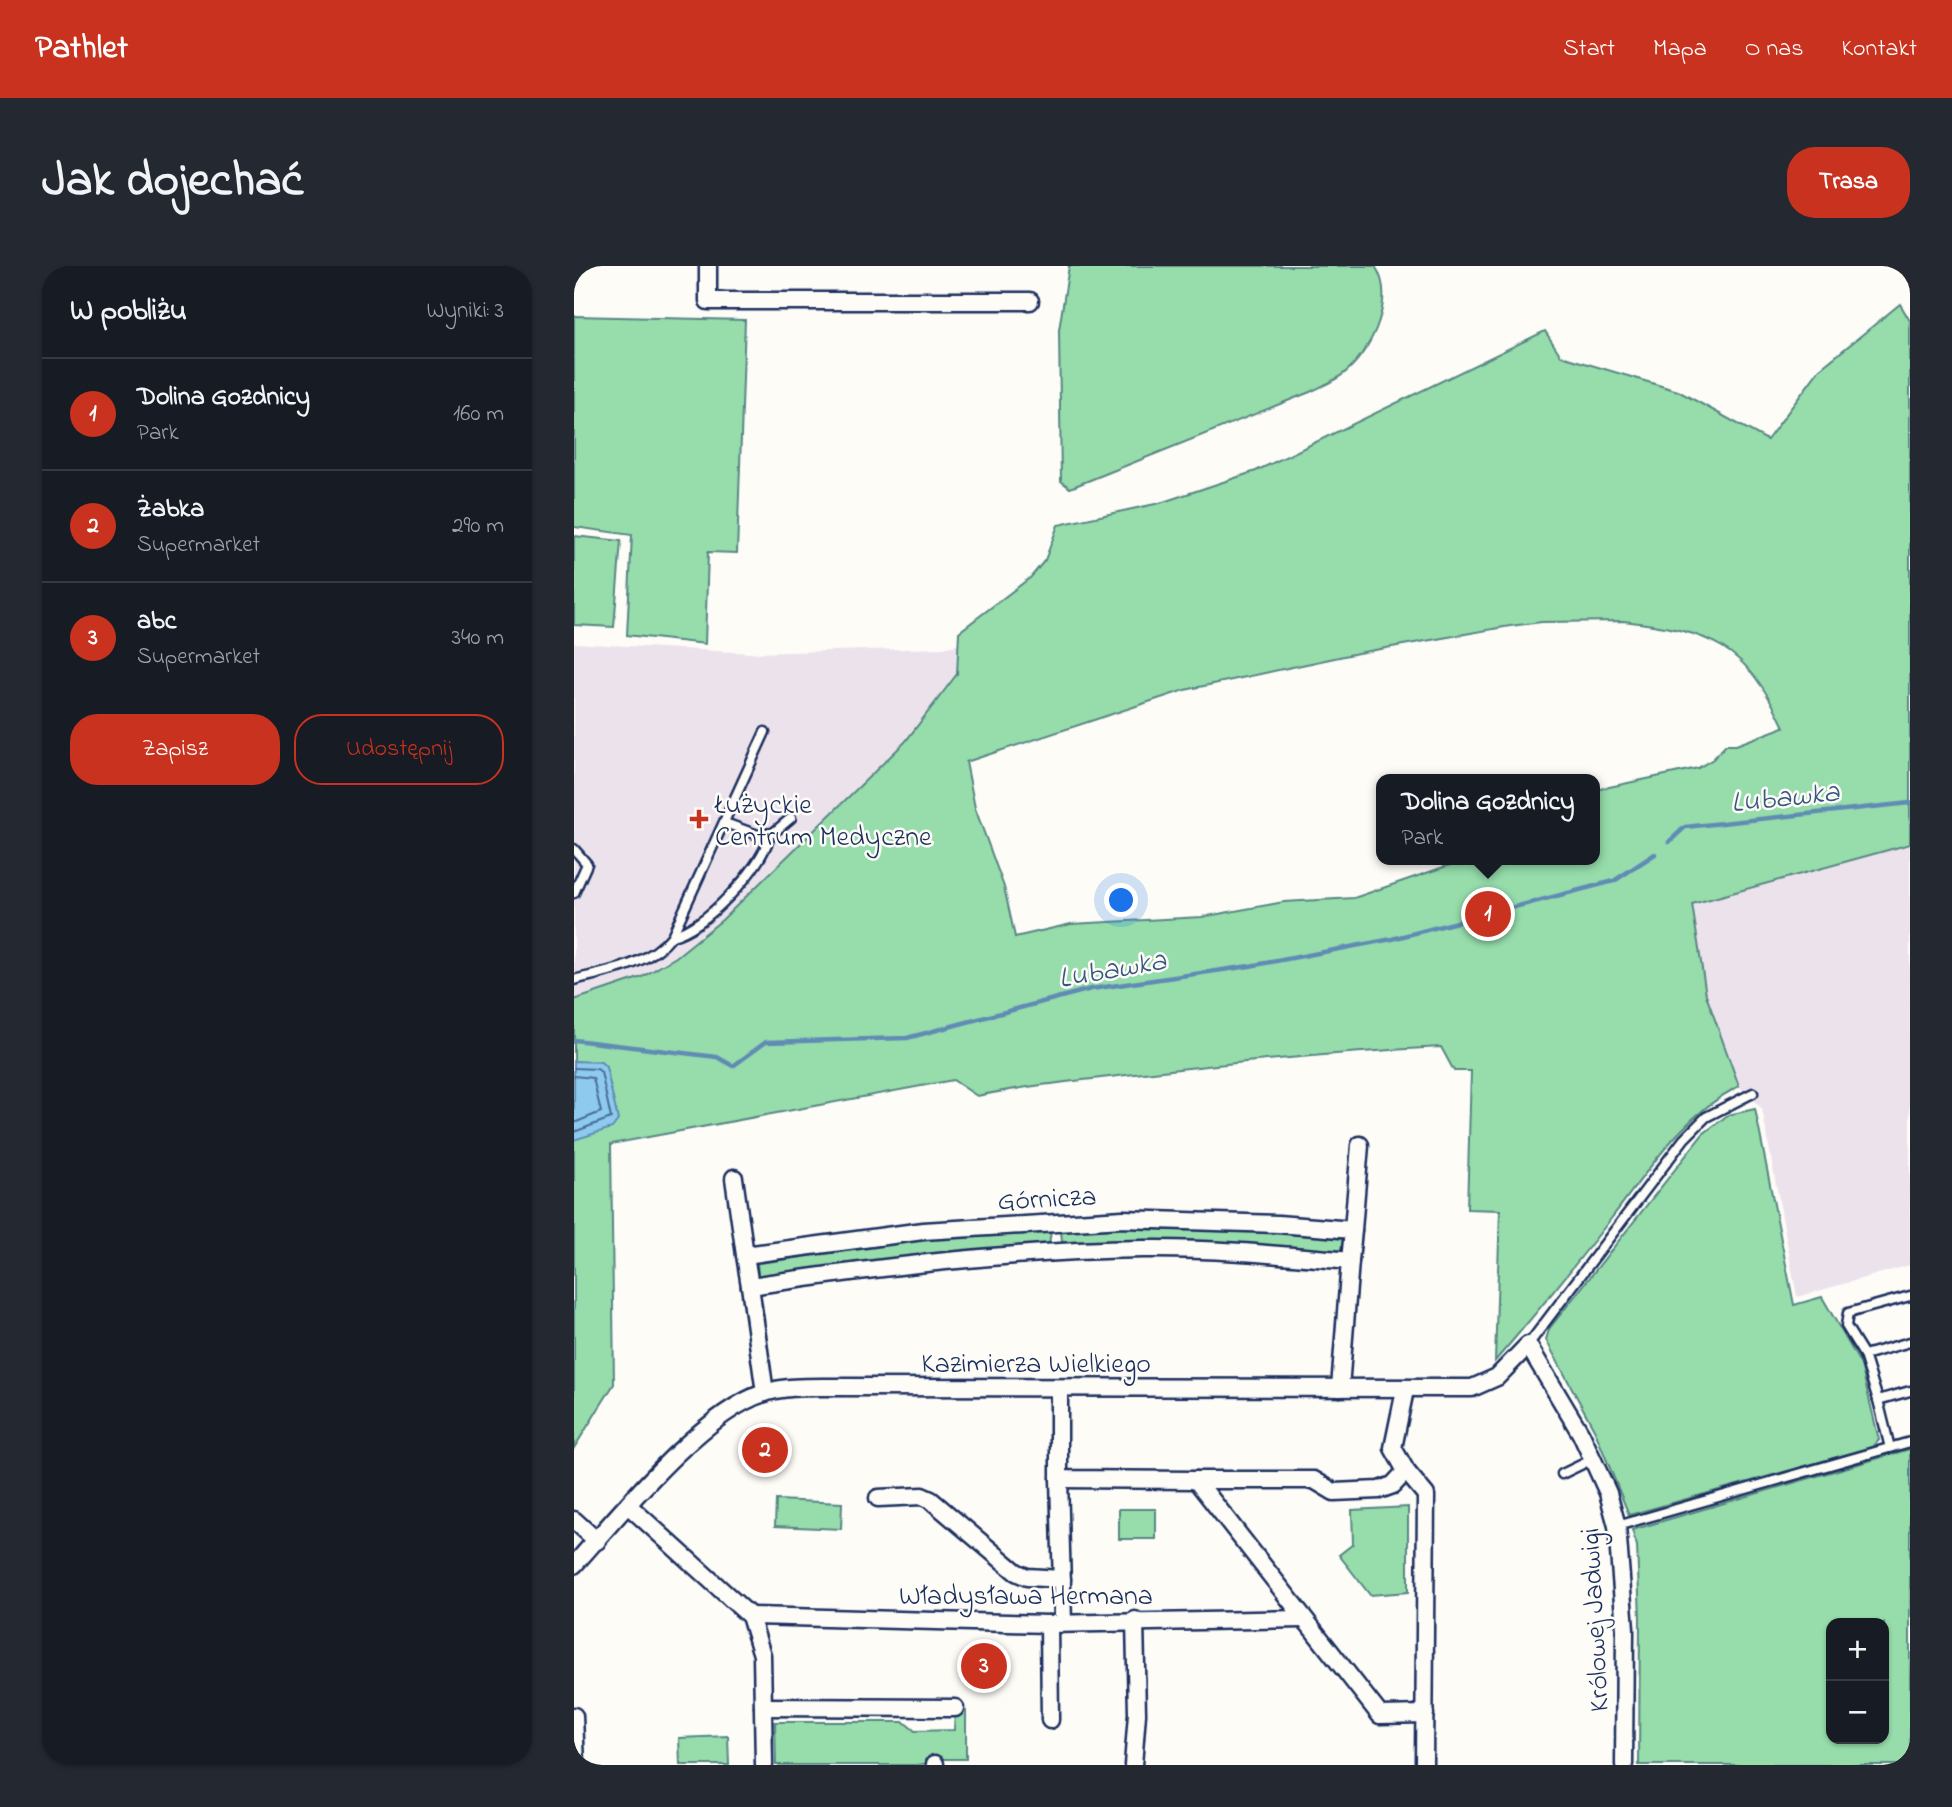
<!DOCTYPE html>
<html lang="pl">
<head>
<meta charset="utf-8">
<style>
	:root { --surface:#171b24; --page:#242831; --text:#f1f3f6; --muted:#9ea1a6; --line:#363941; --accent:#c8321e }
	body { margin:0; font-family:"Indie Flower",sans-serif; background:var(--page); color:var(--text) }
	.controls { position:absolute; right:21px; bottom:21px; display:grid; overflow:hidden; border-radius:14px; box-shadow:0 2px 5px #0004 }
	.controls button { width:63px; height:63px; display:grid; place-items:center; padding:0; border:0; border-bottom:2px solid var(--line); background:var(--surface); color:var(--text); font:35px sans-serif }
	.you { position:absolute; left:548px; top:635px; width:24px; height:24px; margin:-18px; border:5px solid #fff; border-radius:50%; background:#1a73e8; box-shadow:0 0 0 10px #1a73e833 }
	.badge { display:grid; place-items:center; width:46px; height:46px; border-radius:50%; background:var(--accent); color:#fff; font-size:23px; font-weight:700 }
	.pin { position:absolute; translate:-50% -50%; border:4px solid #fff; box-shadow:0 2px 7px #0006 }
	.popup { position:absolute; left:802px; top:508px; width:224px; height:91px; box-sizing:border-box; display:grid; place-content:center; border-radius:14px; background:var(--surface); filter:drop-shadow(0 2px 5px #0005); font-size:23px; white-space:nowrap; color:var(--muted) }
	.popup b { font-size:26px; color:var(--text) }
	.popup::after { content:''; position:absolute; left:50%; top:100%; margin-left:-14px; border:14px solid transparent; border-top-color:var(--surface) }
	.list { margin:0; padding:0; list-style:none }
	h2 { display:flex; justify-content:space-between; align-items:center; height:91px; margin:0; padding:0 28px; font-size:30px }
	h2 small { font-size:23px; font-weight:400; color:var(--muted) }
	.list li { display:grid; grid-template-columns:46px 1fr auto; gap:21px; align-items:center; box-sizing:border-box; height:112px; padding:0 28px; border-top:2px solid var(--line) }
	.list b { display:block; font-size:26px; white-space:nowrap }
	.list p { margin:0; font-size:23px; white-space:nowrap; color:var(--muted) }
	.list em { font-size:23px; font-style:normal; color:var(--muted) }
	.actions { display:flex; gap:14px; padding:21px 28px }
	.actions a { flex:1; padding:16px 0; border:2px solid var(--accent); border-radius:28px; text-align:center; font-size:24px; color:var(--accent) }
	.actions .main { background:var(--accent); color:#fff }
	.map { position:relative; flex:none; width:1336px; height:1499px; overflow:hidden; border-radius:28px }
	header { display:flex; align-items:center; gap:42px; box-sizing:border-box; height:98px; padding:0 35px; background:var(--accent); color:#fff }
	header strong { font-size:33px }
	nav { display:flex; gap:38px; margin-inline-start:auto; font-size:24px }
	.intro { display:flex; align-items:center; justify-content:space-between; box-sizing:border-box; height:168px; padding:0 42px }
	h1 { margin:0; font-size:49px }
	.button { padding:18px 32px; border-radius:28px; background:var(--accent); color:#fff; font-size:24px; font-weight:700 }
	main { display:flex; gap:42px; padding:0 42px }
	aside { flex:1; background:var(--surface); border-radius:28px; box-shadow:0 2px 5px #0004 }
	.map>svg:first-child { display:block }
	.built { fill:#ece2eb }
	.green { fill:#96ddab; stroke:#588684; stroke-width:2; fill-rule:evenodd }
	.water { fill:#8ecaee; stroke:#608cb4; stroke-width:2 }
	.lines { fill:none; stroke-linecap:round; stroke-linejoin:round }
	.shore { stroke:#496d98; stroke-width:2 }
	.stream { stroke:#608cb4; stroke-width:4.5 }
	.service-casing { stroke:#1b2f5e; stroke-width:13 }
	.minor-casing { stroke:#1b2f5e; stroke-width:21 }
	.service { stroke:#fdfcf7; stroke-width:8 }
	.minor { stroke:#fdfcf7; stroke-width:16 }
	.poi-dot { fill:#c8321e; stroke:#fdfcf7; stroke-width:2.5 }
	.labels { text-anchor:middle; stroke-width:5; stroke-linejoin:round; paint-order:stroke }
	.poi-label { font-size:28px; fill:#1b2f5e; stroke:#fdfcf7; text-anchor:start }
	.street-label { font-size:28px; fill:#1b2f5e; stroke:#fdfcf7 }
	.water-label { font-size:30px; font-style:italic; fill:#385682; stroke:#fdfcf7 }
</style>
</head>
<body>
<header>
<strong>Pathlet</strong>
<nav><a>Start</a><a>Mapa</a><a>O nas</a><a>Kontakt</a></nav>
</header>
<div class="intro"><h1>Jak dojechać</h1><a class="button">Trasa</a></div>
<main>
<aside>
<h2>W pobliżu<small>Wyniki: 3</small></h2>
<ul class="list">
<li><span class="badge">1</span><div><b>Dolina Gozdnicy</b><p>Park</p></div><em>160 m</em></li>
<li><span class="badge">2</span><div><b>Żabka</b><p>Supermarket</p></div><em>290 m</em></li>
<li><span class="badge">3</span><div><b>abc</b><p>Supermarket</p></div><em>340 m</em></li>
</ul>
<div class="actions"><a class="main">Zapisz</a><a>Udostępnij</a></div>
</aside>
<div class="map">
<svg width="1336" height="1499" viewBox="0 0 1336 1499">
	<rect width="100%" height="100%" fill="#fdfcf7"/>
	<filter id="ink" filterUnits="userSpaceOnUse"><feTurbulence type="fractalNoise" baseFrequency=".0143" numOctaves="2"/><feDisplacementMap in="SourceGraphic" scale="14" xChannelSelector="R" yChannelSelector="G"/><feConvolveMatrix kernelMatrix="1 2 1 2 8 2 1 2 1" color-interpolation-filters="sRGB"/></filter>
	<g filter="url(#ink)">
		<g class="built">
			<path d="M0,377L177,387L369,382L386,378L383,408L331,476L148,654L102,691L68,711L0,734Z"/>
			<path d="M1336,573V999L1223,1031L1188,843L1165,820L1132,729L1113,610Z"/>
		</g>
		<g class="green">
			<path d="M495,0H801C822,31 799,81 774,104C764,114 748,120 736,126L496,222L487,215L485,64Z"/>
			<path d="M1326,38L1336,55V578L1118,638L1132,729L1165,820C1107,850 1075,904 1036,954C999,1002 961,1049 921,1095L926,944L893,943L897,805H880L867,781C771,786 675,795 579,806C520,813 461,818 403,830L379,814L37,878L40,1118L0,1182V734L68,711L102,691L148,654L331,476L383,408L385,366L457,311L471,294L484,259L586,237L682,205L971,65L987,90L1104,125L1193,174L1246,103ZM1049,355C1137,365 1172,379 1210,461L1162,479H1152L1139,493L1124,502L1021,524V594H890L780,632L710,636L628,651L497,658L441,671L430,621L401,542L392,496L611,424L784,387L936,360L968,356Z"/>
			<path d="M0,50L171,54L163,287L134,286L131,378L53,369L58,269L0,261Z"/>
			<path d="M0,270L47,275L40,361L0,359Z"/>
			<path d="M1181,843L1220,1039L1248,1031L1287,1099L1305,1174L1299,1181L1055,1249L1020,1163L972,1074L975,1063L1129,868L1154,849Z"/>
			<path d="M493,960L671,961L771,973L767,988L495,980L488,975L487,965Z"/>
			<path d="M477,965L475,979L184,1011L183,994L298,976Z"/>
			<path d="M1336,1183V1499H1065L1066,1352L1063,1280L1058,1264ZM1257,1357H1310V1473H1257Z"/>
			<path d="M202,1234L268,1237L267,1263L201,1260Z"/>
			<path d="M834,1241V1326L796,1329L765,1289L779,1278L778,1244Z"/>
			<rect x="545" y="1243" width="37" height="30"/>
			<path d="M381,1444L392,1445V1493H356V1497L343,1499H202L201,1456H330L341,1465L380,1464Z"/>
			<path d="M154,1470L155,1499H106L105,1472Z"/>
		</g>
		<path class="water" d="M0,795L27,796L32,801L44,854L38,862L0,874Z"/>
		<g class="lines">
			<g class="shore">
				<path d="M0,802L23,803L27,806L37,852L0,866"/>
				<path d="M0,810L19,812L27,846L0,857"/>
			</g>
			<g class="stream">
				<path d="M1095,576L1111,561L1336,537"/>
				<path d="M0,774L143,791L159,800L192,776L333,772L517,723L676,700L818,673L1040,615L1081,588"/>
			</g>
			<g class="service-casing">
				<g id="service">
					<path d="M188,568L199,567L217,552"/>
					<path d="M0,583L13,598L0,627"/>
					<path d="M98,670C133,660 183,606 195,573L151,557"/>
					<path d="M0,714C35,705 75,699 98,670L191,466"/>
					<path d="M954,1079L1110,873L1132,851L1179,827"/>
					<path d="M1290,1089L1272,1060L1274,1047L1336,1030"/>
					<path d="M1304,1134L1290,1089L1336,1076"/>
					<path d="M1316,1182L1304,1134L1336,1125"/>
					<path d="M988,1208L1019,1193"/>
					<path d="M1043,1260L1336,1176"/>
				</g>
			</g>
			<g class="minor-casing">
				<g id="minor">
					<path d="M134,0V35H456"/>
					<path d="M160,912L171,989"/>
					<path d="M549,953L704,958L779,964L776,995C708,989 638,982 569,983C436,985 306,1001 176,1020L171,989L349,965Z"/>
					<path d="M779,964L786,879"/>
					<path d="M176,1020L191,1127"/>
					<path d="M485,1122V1213L622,1214L806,1449L851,1448"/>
					<path d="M766,1122L776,995"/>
					<path d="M831,1124L819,1182L832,1205L852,1229L850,1499"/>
					<path d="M485,1213L489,1356"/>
					<path d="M622,1214H740L760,1226L805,1224L819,1219L832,1205"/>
					<path d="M304,1232L348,1230L357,1234L442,1306L453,1311L488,1313"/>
					<path d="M55,1240L176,1350L188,1389L190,1499"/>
					<path d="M0,1254L23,1275"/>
					<path d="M0,1299C45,1249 127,1147 190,1127C209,1121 229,1121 249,1121L898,1122L923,1111L954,1079L1007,1168L1034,1227L1043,1260L1051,1363L1050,1499"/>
					<path d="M176,1350L475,1358L729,1353"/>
					<path d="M475,1358L476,1454"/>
					<path d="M189,1441L381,1442"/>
					<path d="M0,1450L2,1499"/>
					<path d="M361,1498V1499"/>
					<path d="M559,1499L563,1448L561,1354"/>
				</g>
			</g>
			<use href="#service" class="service"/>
			<use href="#minor" class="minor"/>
		</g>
	</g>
	<path class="poi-dot" d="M121.5 542.5h7v7h7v7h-7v7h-7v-7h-7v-7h7z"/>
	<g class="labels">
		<g class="poi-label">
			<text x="141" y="547">Łużyckie<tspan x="141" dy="32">Centrum Medyczne</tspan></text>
		</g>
		<g class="street-label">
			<text transform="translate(473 931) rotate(-3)" y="10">Górnicza</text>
			<text x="462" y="1106">Kazimierza Wielkiego</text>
			<text x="452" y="1338">Władysława Hermana</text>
			<text transform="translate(1019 1354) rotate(-93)" y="10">Królowej Jadwigi</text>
		</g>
		<g class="water-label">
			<text transform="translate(1211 530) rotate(-6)" y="10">Lubawka</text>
			<text transform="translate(538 702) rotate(-10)" y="10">Lubawka</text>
		</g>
	</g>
</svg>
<div class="controls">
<button>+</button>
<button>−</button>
</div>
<div class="you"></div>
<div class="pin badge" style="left:914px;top:648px">1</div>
<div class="popup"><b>Dolina Gozdnicy</b>Park</div>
<div class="pin badge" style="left:191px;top:1184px">2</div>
<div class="pin badge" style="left:410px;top:1400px">3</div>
</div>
</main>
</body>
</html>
